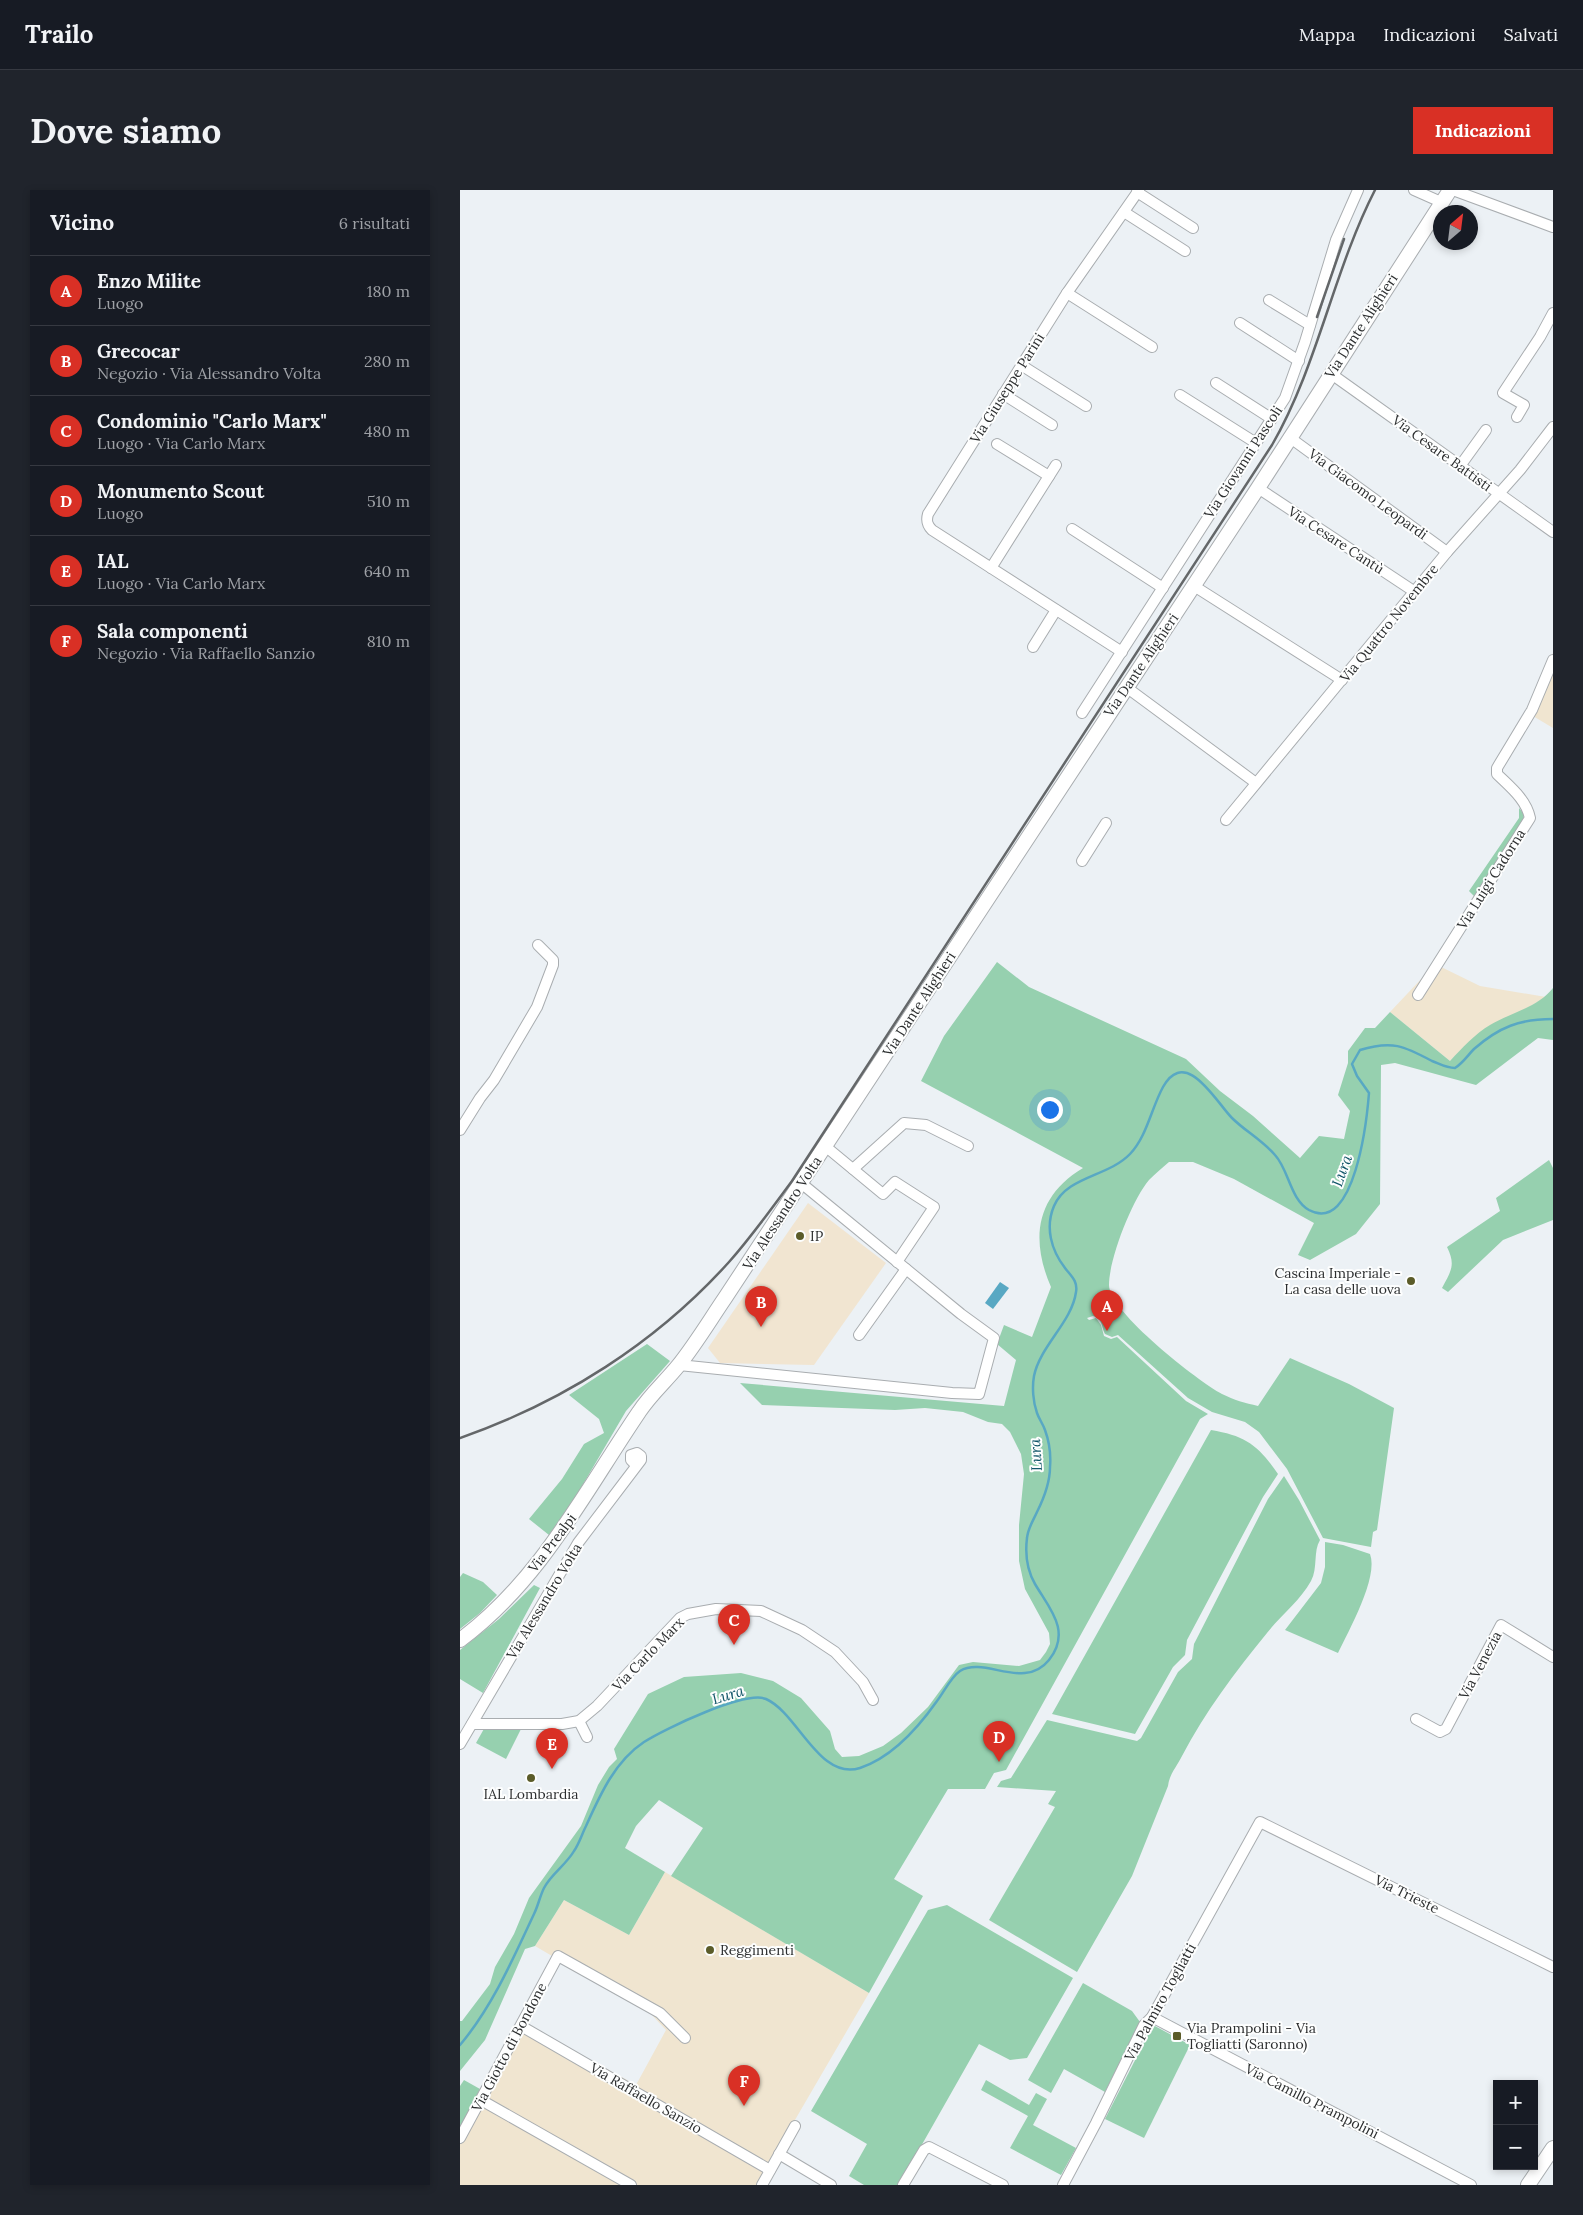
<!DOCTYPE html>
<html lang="it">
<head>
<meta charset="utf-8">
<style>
	:root { --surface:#171b24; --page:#20242c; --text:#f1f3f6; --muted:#9ea1a6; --line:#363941; --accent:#d93025 }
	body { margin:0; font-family:Lora,serif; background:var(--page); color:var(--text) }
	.controls { position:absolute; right:15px; bottom:15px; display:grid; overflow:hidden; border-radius:0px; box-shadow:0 2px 8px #0003 }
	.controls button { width:45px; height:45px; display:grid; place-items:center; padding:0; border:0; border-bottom:1px solid var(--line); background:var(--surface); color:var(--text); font:25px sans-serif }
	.compass { position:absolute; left:973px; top:15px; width:45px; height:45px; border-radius:50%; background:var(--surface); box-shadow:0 2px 8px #0003; rotate:28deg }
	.you { position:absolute; left:589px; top:919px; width:18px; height:18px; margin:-12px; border:4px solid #fff; border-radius:50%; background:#1a73e8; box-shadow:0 0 0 8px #1a73e833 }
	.badge { display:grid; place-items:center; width:32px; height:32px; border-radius:50%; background:var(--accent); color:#fff; font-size:16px; font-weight:700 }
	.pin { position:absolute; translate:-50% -41px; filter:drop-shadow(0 1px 2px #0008) }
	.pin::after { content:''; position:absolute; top:26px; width:18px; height:15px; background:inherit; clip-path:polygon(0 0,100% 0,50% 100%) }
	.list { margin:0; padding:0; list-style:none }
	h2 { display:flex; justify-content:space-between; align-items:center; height:65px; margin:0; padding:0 20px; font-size:21px }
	h2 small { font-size:16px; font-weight:400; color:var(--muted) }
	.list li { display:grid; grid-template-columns:32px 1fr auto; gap:15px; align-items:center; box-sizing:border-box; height:70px; padding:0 20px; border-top:1px solid var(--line) }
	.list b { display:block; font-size:19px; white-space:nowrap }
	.list p { margin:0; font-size:16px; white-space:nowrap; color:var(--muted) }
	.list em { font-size:16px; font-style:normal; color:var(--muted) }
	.map { position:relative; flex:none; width:1093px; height:1995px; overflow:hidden; border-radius:0px }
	header { display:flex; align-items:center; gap:30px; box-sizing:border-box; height:70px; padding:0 25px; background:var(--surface); border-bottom:1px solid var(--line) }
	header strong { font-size:24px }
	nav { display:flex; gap:28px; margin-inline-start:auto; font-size:18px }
	.intro { display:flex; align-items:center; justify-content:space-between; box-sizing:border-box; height:120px; padding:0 30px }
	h1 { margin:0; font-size:35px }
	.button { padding:12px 22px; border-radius:0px; background:var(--accent); color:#fff; font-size:18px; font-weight:700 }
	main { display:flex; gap:30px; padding:0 30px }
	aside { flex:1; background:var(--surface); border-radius:0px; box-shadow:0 2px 8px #0003 }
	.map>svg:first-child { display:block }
	.commercial { fill:#f1e5d1 }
	.industrial { fill:#f0e5d0 }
	.green { fill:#96d0af }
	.water { fill:#58a8c3 }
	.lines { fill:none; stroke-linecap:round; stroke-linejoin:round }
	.stream { stroke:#58a8c3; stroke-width:2.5 }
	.street-casing { stroke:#a9adb0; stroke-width:12 }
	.secondary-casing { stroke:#a9adb0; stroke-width:16 }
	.street { stroke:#fff; stroke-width:10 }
	.secondary { stroke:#fff; stroke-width:14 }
	.rail { stroke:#646769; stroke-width:2.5 }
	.poi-dot { fill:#5b5c29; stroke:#fdfefe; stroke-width:2 }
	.labels { text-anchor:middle; stroke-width:4; stroke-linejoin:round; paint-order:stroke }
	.street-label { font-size:14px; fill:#2c2e2f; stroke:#fdfefe }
	.poi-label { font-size:14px; fill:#2c2e2f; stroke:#fdfefe; text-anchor:start }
	.water-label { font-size:15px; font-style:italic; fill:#115568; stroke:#fdfefe }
</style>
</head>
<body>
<header>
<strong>Trailo</strong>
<nav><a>Mappa</a><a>Indicazioni</a><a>Salvati</a></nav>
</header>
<div class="intro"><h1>Dove siamo</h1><a class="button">Indicazioni</a></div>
<main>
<aside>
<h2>Vicino<small>6 risultati</small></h2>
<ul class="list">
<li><span class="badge">A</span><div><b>Enzo Milite</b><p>Luogo</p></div><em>180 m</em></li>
<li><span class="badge">B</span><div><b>Grecocar</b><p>Negozio · Via Alessandro Volta</p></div><em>280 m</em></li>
<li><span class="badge">C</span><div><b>Condominio &quot;Carlo Marx&quot;</b><p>Luogo · Via Carlo Marx</p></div><em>480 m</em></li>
<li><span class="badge">D</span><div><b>Monumento Scout</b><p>Luogo</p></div><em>510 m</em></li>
<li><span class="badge">E</span><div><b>IAL</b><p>Luogo · Via Carlo Marx</p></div><em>640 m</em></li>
<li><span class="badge">F</span><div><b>Sala componenti</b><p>Negozio · Via Raffaello Sanzio</p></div><em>810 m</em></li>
</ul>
</aside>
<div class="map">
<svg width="1093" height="1995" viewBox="0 0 1093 1995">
	<rect width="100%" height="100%" fill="#ecf1f5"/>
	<path class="commercial" d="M348,1013L426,1073L354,1175L260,1173L248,1158Z"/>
	<g class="industrial">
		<path d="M1093,463V538L1073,526L1079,495Z"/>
		<path d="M973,773L1020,796L1086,807L1059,823L1031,835L1010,851L990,871L930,822L964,786Z"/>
		<path d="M205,1682L409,1803L297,1995H0V1942L60,1831L176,1895L206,1840L191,1824L75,1756L104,1710L169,1745Z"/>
	</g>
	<g class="green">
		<path d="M1059,618L1064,624L1063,633L1015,707L1009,701L1059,628Z"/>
		<path d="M537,772L569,797L726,869L760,901L793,926L840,968L859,946L884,949L890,921L878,905L888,873V861L905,838H915L930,822L990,871C1002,858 1015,844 1030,835C1052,822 1077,818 1093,798V850L1078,848L1016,895L935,873L921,875L920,1014L896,1044L850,1070L838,1065L854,1033L774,989L733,972H709C702,978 695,984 689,990C672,1010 649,1069 649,1095C649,1122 738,1191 762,1204C774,1210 785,1213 798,1216L830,1168L889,1194L934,1218L917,1340L913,1342L911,1357L863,1348L827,1279L799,1242L785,1232L752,1222L728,1208L658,1145L652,1147L645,1144C641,1136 643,1129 633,1126L627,1128L629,1130L636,1128L641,1135L644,1146L651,1149L657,1147L726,1211L748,1224L740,1229L546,1580L534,1583L525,1599H488L434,1689L463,1706L409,1803L211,1686L243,1638L199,1610L176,1636L165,1658L205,1682L169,1745L104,1710L75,1756L65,1759L25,1850L0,1881V1831H2L30,1794L35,1777L54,1744L69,1708L121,1636L138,1595L149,1577L157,1569L154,1559L188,1504L224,1487L281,1483L313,1491L341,1508L370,1541L375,1559L382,1567L399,1566L423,1556L441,1543L468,1517L499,1475L513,1472L559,1476L580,1470L586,1462L590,1454L589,1443L565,1399L559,1371V1335L564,1284L561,1264L550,1242L542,1234L528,1232L503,1222L465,1218L435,1220L302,1215L280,1193L544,1216L556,1170L537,1154L544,1135L572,1147L591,1097C570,1049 576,1006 623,978L461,891L484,846Z"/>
		<path d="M1089,970L1093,978V1030L1043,1050L988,1102L982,1098C991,1081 996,1075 987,1057L1040,1021L1036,1008Z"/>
		<path d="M187,1154L210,1171L166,1221L115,1308L89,1345L69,1329L102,1289L124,1254L144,1243L139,1229L109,1205Z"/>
		<path d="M751,1240C786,1246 798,1255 818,1284L803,1307L727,1450L725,1465L713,1477L675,1544L592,1524Z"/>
		<path d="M824,1286L839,1310L860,1350C853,1361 858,1378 851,1391C840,1411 821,1425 807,1443C775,1482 745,1522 722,1566C717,1576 709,1585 708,1596L672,1686L617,1782L529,1730L595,1617L588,1614L596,1601L537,1597L541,1591L551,1588L587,1530L677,1551L681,1548L718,1482L732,1469L734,1454L808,1309Z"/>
		<path d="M865,1352L883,1355L910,1364C919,1387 888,1442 878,1463L825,1440L861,1393L865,1377Z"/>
		<path d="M3,1383L23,1392L37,1405L20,1423L0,1439V1387Z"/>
		<path d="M74,1395L80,1398L23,1503L0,1489V1460L39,1429Z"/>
		<path d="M25,1537H62L46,1569L16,1553Z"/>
		<path d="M487,1715L613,1788L567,1868L550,1870L519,1854L439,1995H404L389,1986L407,1954L351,1921L468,1720Z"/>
		<path d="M623,1793L672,1821L680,1832L645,1902L604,1879L591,1903L568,1890Z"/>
		<path d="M693,1835L730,1855L684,1948L645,1929Z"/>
		<path d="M4,1890L20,1899L0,1938V1896Z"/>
		<path d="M526,1890L569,1915L576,1903L587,1909L573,1935L616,1958L601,1985L550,1958L568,1926L521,1900Z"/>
	</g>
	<path class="water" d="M540,1092L549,1098L533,1119L525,1113Z"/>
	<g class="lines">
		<path class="stream" d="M0,1855C32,1817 53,1769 74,1724C78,1716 80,1706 84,1698C91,1684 106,1675 114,1661C119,1654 122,1644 126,1636C140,1605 155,1571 184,1552C204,1539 286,1500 306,1509C338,1523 359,1591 400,1578C433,1567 458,1538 477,1511C484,1502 491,1487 500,1481C525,1466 564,1501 589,1470C612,1441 589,1418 575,1394C567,1380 565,1364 567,1348C568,1338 573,1331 577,1322C584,1308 590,1292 590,1277C591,1265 589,1251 585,1240C583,1234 579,1229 577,1223C573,1212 572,1197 574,1186C580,1156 612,1132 616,1102C618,1091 611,1086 605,1078C591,1060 585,1037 594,1016C607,986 648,987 670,964C687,946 691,919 703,897C726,856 756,912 772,928C785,941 802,950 815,965C829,980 830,1009 849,1020C895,1045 907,928 909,903L897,886L892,874L900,860C932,850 944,856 972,871C980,874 986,878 995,878C1003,873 1008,865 1014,859C1039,837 1060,829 1093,829"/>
		<g class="street-casing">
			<g id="street">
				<path d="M954,0L981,12"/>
				<path d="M993,0L1093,37"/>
				<path d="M677,2L733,38"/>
				<path d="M664,22L725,61"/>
				<path d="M607,103L692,157"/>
				<path d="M809,110L850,135"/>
				<path d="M780,133L839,171"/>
				<path d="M561,175L626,216"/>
				<path d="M870,183L1093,342"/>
				<path d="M756,193L812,229"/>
				<path d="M543,204L592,235"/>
				<path d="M720,205L796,253"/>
				<path d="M1057,227L1064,215L1043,203L1080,147L1093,123"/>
				<path d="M829,247L987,362"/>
				<path d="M537,254L589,286"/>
				<path d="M1000,276L1026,240"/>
				<path d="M798,298L955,402"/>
				<path d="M612,339L703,398"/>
				<path d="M531,378L596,275"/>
				<path d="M734,396L882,490"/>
				<path d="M573,457L596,420"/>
				<path d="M662,462L472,340C467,335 466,331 468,324L607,103L679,0"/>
				<path d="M666,497L796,593"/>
				<path d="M622,523L825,208L845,152L876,50L898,0"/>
				<path d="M766,630L987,362L1060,280L1093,237"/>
				<path d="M622,671L646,633"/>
				<path d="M958,805L1070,628C1066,609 1050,597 1037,584V578L1072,520L1093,470"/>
				<path d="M0,940L20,908L34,890L77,817L93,775V770L78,755"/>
				<path d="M365,956L423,1004L435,992L474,1017L437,1072"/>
				<path d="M393,979L444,933L466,935L508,956"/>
				<path d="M399,1145L446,1079"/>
				<path d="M219,1175L492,1203L519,1204L534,1148L501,1124L341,993"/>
				<path d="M956,1529L980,1542L986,1539L1041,1435L1093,1467"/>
				<path d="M119,1531L127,1547"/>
				<path d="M12,1534H102L119,1531L137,1516L220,1428L228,1424L256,1419L301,1421L342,1440L375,1462L403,1492L413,1510"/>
				<path d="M0,1554L118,1353L181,1270V1266L177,1263L171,1265V1270L176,1275"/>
				<path d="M692,1827L1011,1995"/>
				<path d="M61,1836L310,1980"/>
				<path d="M21,1910L171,1995"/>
				<path d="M0,1948L98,1766L200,1823L225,1848"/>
				<path d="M319,1964L371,1995"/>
				<path d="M302,1995L335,1936"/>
				<path d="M443,1995L464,1960L469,1957L543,1995"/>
				<path d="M603,1995L636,1933L684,1835L692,1827L800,1632L1093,1777"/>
			</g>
		</g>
		<g class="secondary-casing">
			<g id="secondary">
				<path d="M0,1450C80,1391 124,1303 179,1222C190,1205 205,1192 218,1176C235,1155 250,1130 265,1108L798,298L990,0"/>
				<path d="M1068,1995L1093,1958"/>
			</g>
		</g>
		<use href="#street" class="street"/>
		<use href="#secondary" class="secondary"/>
		<g class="rail">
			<path d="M857,127L884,49"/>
			<path d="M0,1248C103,1212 196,1153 269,1072C292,1046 312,1018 332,991L812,255C858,175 873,82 915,0"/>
		</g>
	</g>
	<g class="poi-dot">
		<circle cx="340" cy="1046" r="5"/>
		<circle cx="951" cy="1091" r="5"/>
		<circle cx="71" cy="1588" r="5"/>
		<circle cx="250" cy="1760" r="5"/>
		<rect x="712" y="1841" width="10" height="10" rx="2.5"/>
	</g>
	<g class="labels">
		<g class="street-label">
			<text transform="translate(901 136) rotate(-57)" y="5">Via Dante Alighieri</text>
			<text transform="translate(547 198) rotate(-58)" y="5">Via Giuseppe Parini</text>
			<text transform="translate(982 263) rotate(36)" y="5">Via Cesare Battisti</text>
			<text transform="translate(783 272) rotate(-57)" y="5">Via Giovanni Pascoli</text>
			<text transform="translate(908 304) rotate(36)" y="5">Via Giacomo Leopardi</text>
			<text transform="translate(876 350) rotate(33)" y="5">Via Cesare Cantù</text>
			<text transform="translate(929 433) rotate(-51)" y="5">Via Quattro Novembre</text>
			<text transform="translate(681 475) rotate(-56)" y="5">Via Dante Alighieri</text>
			<text transform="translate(1031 689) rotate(-58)" y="5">Via Luigi Cadorna</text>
			<text transform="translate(459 814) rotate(-57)" y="5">Via Dante Alighieri</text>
			<text transform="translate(322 1023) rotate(-57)" y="5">Via Alessandro Volta</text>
			<text transform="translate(92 1353) rotate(-53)" y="5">Via Prealpi</text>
			<text transform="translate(84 1411) rotate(-59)" y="5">Via Alessandro Volta</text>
			<text transform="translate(188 1464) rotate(-46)" y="5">Via Carlo Marx</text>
			<text transform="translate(1020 1475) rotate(-62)" y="5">Via Venezia</text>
			<text transform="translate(947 1704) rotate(26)" y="5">Via Trieste</text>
			<text transform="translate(700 1812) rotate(-61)" y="5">Via Palmiro Togliatti</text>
			<text transform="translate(49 1857) rotate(-62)" y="5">Via Giotto di Bondone</text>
			<text transform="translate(186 1908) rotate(30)" y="5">Via Raffaello Sanzio</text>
			<text transform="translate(852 1911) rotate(27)" y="5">Via Camillo Prampolini</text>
		</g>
		<g class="poi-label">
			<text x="350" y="1051">IP</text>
			<text x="941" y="1088" text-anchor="end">Cascina Imperiale -<tspan x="941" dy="16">La casa delle uova</tspan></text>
			<text x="71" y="1609" text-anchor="middle">IAL Lombardia</text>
			<text x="260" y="1765">Reggimenti</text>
			<text x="727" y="1843">Via Prampolini - Via<tspan x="727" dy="16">Togliatti (Saronno)</tspan></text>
		</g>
		<g class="water-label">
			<text transform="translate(882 981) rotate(-70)" y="5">Lura</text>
			<text transform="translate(576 1265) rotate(-94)" y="5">Lura</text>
			<text transform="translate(268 1505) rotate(-17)" y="5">Lura</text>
		</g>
	</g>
</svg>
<div class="controls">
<button>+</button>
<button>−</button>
</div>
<svg class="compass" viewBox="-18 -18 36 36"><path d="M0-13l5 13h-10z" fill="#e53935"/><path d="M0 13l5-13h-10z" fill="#9ea1a6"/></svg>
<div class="you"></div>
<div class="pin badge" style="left:647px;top:1141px">A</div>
<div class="pin badge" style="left:301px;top:1137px">B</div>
<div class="pin badge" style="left:274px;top:1455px">C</div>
<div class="pin badge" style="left:539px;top:1572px">D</div>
<div class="pin badge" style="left:92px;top:1579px">E</div>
<div class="pin badge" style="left:284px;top:1916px">F</div>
</div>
</main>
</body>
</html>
